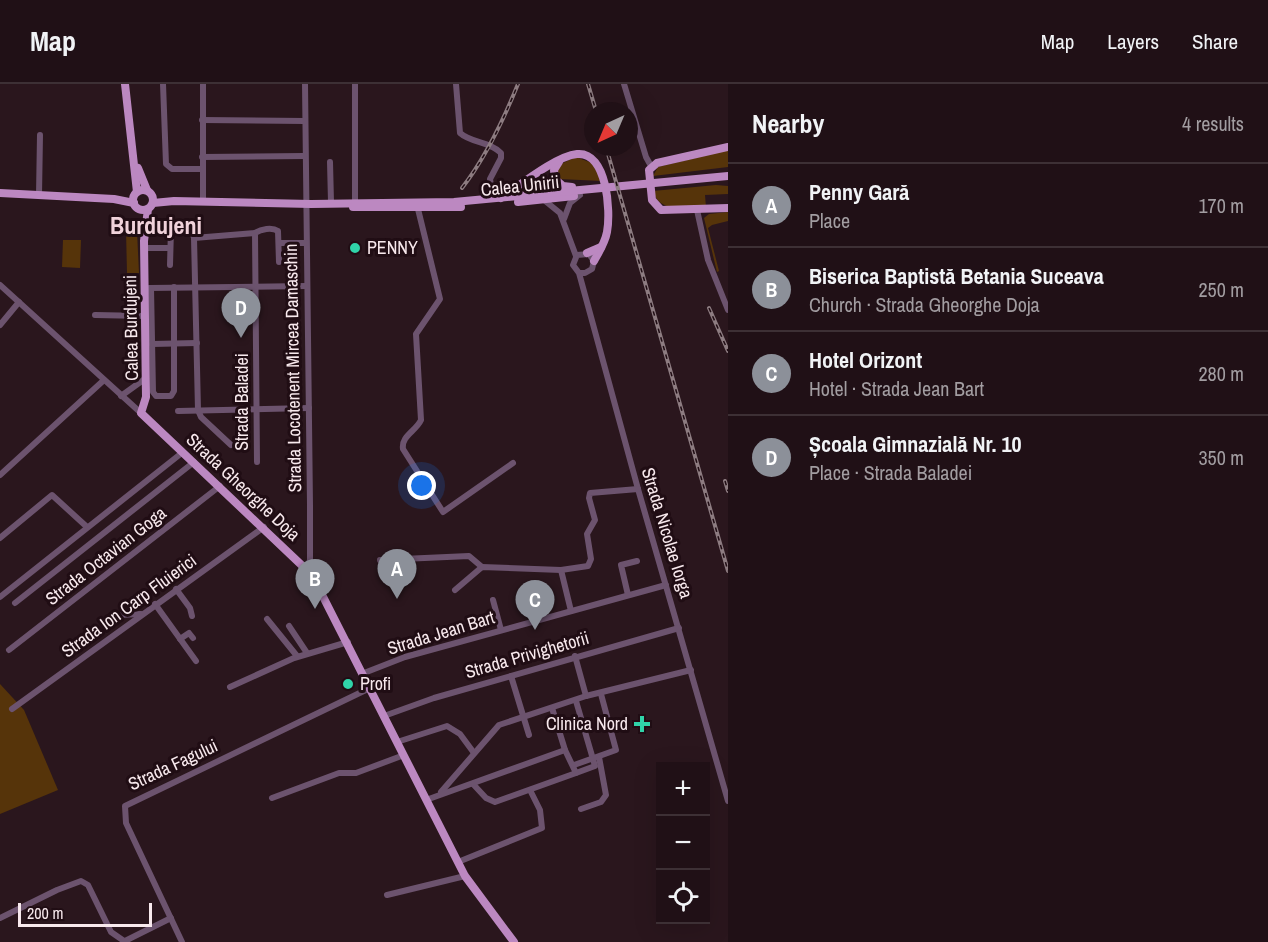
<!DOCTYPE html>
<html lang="en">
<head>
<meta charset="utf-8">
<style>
	:root { --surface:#201016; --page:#28191f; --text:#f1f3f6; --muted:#a29da1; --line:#3d3035; --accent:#8c9099 }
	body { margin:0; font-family:"Archivo Narrow",sans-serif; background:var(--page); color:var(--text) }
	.controls { position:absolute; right:18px; bottom:18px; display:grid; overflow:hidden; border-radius:0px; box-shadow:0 6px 24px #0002 }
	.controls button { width:54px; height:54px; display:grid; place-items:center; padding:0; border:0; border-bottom:2px solid var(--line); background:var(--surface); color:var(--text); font:30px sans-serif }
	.compass { position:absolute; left:584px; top:18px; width:54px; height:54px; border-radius:50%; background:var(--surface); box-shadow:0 6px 24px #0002; rotate:224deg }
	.scale { position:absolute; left:18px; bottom:15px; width:134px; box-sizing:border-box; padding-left:6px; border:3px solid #f8e9ed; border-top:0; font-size:16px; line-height:21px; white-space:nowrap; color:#f8e9ed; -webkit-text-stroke:4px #200d14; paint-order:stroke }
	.you { position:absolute; left:422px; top:402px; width:21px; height:21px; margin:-15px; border:4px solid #fff; border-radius:50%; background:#1a73e8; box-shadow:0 0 0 9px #1a73e833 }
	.badge { display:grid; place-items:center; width:39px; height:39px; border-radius:50%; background:var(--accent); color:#fff; font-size:20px; font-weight:700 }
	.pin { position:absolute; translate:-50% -50px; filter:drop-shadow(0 2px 3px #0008) }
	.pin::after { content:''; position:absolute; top:32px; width:21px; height:18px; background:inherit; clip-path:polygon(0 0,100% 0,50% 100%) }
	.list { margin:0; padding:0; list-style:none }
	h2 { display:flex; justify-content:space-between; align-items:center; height:78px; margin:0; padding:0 24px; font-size:26px }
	h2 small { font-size:20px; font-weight:400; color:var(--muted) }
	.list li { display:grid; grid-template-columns:39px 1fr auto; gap:18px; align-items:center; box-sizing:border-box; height:84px; padding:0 24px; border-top:2px solid var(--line) }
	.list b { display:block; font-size:22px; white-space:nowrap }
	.list p { margin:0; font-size:20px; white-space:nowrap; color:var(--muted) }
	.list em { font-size:20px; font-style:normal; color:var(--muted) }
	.icon { flex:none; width:33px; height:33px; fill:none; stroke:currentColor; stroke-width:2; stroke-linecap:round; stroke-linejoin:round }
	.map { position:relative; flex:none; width:728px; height:858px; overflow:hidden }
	header { display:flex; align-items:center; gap:36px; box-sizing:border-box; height:84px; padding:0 30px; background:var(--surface); border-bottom:2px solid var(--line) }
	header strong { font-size:28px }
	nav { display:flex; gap:33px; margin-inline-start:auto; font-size:21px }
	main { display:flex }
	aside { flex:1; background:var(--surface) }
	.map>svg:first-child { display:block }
	.green { fill:#56340a }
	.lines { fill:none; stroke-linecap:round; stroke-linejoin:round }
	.minor { stroke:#6c536e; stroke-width:6 }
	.major { stroke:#bc88c1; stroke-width:8 }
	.rail-casing { stroke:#8d7c81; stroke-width:4 }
	.rail { stroke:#200d14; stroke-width:1.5; stroke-dasharray:4.5; stroke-linecap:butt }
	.poi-dot { fill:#30d4a9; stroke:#200d14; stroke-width:2 }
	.labels { text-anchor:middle; stroke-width:6; stroke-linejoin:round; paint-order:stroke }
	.street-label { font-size:18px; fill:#f8e9ed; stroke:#200d14 }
	.poi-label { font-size:18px; fill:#f8e9ed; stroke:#200d14; text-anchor:start }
	.district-label { font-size:24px; font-weight:bold; fill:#f0d2da; stroke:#200d14 }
</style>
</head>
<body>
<header>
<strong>Map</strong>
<nav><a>Map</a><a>Layers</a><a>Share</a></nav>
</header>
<main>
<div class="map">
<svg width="728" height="858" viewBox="0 0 728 858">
	<rect width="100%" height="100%" fill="#2a161d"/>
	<g class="green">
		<path d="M728,66V83L653,92L658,83Z"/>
		<path d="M576,73L592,79L602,97L559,95L556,87L563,79Z"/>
		<path d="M716,101L728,102V110L705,111L706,123C685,123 660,130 653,107Z"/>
		<path d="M728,128V137L712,141L708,144L719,187L717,188L704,134L709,130Z"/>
		<path d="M126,146L137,147L139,189H127Z"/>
		<path d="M63,156H81L80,184L62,183Z"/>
		<path d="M0,600L24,626L58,706L0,730Z"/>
	</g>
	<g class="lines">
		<g class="minor">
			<path d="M163,0L166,80L172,85H202"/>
			<path d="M305,0L310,421V476L307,484"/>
			<path d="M456,0L460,49C471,59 489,57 501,69V74L490,95L493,115"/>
			<path d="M624,0L646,73L651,82"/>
			<path d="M202,36L305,37"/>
			<path d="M202,73L304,72"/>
			<path d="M330,78L331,118"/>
			<path d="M39,111L40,51"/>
			<path d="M544,116L560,129L576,172"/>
			<path d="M203,118V0"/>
			<path d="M355,118V0"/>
			<path d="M417,121L440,215L416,250L421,336C416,347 401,352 403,365L443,428L513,379"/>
			<path d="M697,126L708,176L728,226"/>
			<path d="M564,135L570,119L580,111"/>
			<path d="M255,149L257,378"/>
			<path d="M194,154L255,149C261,145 272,143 278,147L279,178"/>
			<path d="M279,159H306"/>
			<path d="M144,164H170"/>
			<path d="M170,181L171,145L174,142L191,143L194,154L198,326L201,333L231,361"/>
			<path d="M579,189H585L592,185L594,177L589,170L577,171L573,181L579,189L638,405L728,717"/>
			<path d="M0,201L141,329"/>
			<path d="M149,204L306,202"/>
			<path d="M151,204L153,308L156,312H171L174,307V203"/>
			<path d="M95,231L145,232"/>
			<path d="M0,241L19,218"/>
			<path d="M152,260L197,259"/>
			<path d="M121,312L146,294"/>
			<path d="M178,327L309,324"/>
			<path d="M0,391L104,296"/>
			<path d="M0,454L52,411L87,443"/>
			<path d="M380,476L469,472L482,483"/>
			<path d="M561,486L571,527"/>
			<path d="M176,505L190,524L192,532"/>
			<path d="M455,506L482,483L561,486L588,482L591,475L587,450L595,436L589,414L590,409L638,405"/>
			<path d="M526,506L536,537"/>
			<path d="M628,511L621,481L637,477"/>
			<path d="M0,513L183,368"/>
			<path d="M493,516L501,546"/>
			<path d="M15,519L194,378"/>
			<path d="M155,520L196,577"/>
			<path d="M118,531L141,530"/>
			<path d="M267,535L297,572"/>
			<path d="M289,542L307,569"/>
			<path d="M180,555L189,549L193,554"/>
			<path d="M9,566L220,402"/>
			<path d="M575,572L586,612"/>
			<path d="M364,589L405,573L666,501"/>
			<path d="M511,592L529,651"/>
			<path d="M230,603L294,574L348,558"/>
			<path d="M576,617L595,682L576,689"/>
			<path d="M12,625L264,443"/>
			<path d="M384,632L434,614L679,544"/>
			<path d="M397,658L447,642L460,650L474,669"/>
			<path d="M574,681L616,666L601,610"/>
			<path d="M473,700L486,714L495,718L576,689L565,666L552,624"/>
			<path d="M441,708L499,641L586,612L691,586"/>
			<path d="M272,714L339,689H356L404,671"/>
			<path d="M426,716L565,666"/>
			<path d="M581,725L601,718L606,711L599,673"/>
			<path d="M458,778L542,744L540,726L530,706"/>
			<path d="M387,811L465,792"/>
			<path d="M0,834L57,806L81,797L88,801L111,848L124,857"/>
			<path d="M123,858L171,834"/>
			<path d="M182,858L126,739L125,722L370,604"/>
		</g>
		<g class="major">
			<path d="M125,0L137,108"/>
			<path d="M728,63L657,79L649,86L652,116L661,126L728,124"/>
			<path d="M559,78L554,86L555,95L563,102L572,103"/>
			<path d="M138,84L147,106"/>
			<circle cx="143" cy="116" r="10"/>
			<path d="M0,109L114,115L134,119"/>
			<path d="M501,114C519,102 556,72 577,70C607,67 611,127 607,148C605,159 599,168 594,177"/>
			<path d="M518,118L574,112"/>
			<path d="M153,119L174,117L311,120L454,118L728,92"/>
			<path d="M353,123H461"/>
			<path d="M148,125L144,157L146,313L141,329L312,491L465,792L514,858"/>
			<path d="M587,169L601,163"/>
		</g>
		<g class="rail-casing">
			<g id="rail">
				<path d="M588,0L596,27"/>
				<path d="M606,63L728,487"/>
				<path d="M462,104C486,73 503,37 518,0"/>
				<path d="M709,224L728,267"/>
				<path d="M725,397L728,407"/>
			</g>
		</g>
		<use href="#rail" class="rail"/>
	</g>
	<g class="poi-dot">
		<circle cx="355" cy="164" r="6"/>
		<circle cx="348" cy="600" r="6"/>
		<path d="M639 631h6v6h6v6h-6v6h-6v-6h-6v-6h6z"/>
	</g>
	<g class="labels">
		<g class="street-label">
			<text transform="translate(520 102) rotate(-6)" y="6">Calea Unirii</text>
			<text transform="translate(131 244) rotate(-91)" y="6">Calea Burdujeni</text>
			<text transform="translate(293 284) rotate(-91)" y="6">Strada Locotenent Mircea Damaschin</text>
			<text transform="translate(242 318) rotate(-90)" y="6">Strada Baladei</text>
			<text transform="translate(243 403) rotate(43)" y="6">Strada Gheorghe Doja</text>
			<text transform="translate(667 449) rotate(73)" y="6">Strada Nicolae Iorga</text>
			<text transform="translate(106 472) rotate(-38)" y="6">Strada Octavian Goga</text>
			<text transform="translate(129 522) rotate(-36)" y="6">Strada Ion Carp Fluierici</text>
			<text transform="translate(441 549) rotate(-17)" y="6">Strada Jean Bart</text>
			<text transform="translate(527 571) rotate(-16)" y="6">Strada Privighetorii</text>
			<text transform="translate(173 681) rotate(-25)" y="6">Strada Fagului</text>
		</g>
		<g class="poi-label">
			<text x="367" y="170">PENNY</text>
			<text x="360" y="606">Profi</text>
			<text x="628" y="646" text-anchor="end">Clinica Nord</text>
		</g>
		<g class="district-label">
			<text x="156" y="150">Burdujeni</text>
		</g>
	</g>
</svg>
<div class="controls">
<button>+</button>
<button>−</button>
<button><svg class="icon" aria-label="locate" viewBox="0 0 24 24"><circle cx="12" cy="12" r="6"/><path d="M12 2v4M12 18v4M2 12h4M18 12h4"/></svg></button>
</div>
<svg class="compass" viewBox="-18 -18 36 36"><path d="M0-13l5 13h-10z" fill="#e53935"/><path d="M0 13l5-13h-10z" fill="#a29da1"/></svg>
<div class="scale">200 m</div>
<div class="you"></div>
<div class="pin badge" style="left:397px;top:515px">A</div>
<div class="pin badge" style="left:315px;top:525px">B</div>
<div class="pin badge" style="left:535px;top:546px">C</div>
<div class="pin badge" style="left:241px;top:254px">D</div>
</div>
<aside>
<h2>Nearby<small>4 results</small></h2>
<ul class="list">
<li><span class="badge">A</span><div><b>Penny Gară</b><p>Place</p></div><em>170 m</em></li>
<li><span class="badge">B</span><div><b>Biserica Baptistă Betania Suceava</b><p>Church · Strada Gheorghe Doja</p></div><em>250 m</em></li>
<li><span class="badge">C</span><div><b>Hotel Orizont</b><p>Hotel · Strada Jean Bart</p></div><em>280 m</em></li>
<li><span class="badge">D</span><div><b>Școala Gimnazială Nr. 10</b><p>Place · Strada Baladei</p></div><em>350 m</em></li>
</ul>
</aside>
</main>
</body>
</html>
